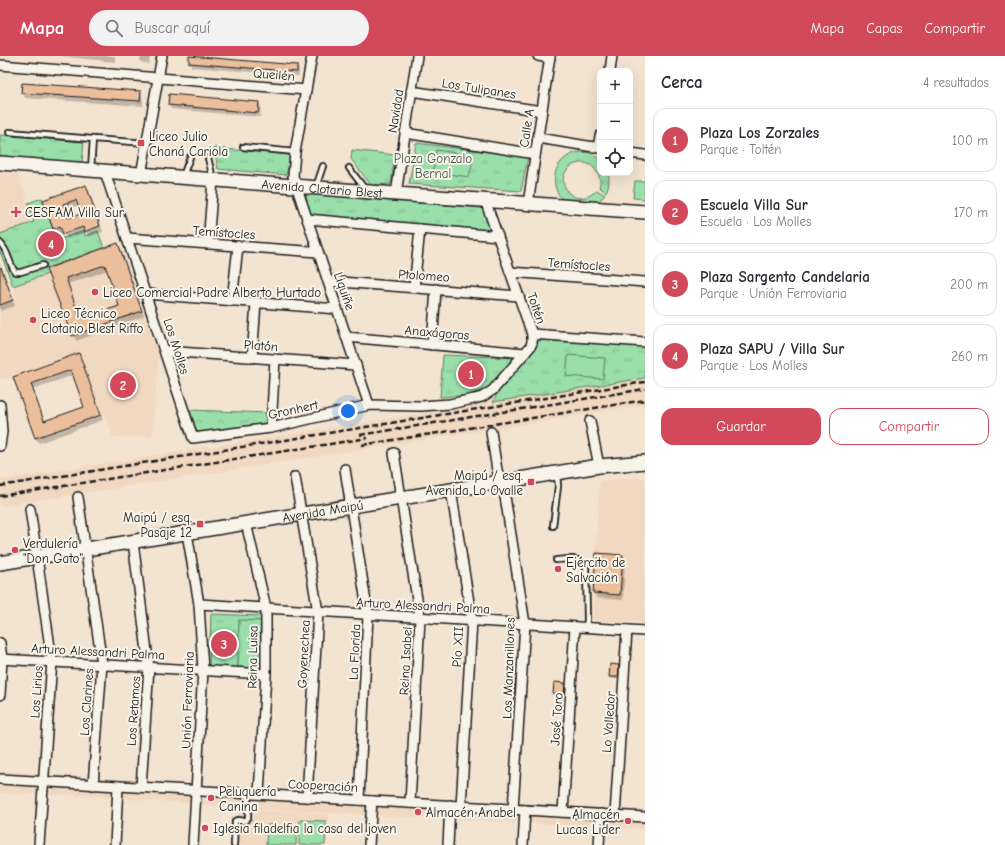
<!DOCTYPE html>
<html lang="es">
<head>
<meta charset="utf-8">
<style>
	:root { --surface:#fff; --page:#f2f2f3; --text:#2b2b33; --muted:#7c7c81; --line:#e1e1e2; --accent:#d1495b }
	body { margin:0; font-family:"Comic Neue",sans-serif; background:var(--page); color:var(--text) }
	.controls { position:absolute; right:12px; top:12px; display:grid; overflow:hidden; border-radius:8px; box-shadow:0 4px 16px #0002 }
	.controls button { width:36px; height:36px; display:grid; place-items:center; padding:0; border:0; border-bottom:1px solid var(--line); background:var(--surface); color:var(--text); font:20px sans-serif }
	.you { position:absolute; left:348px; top:355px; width:14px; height:14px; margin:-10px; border:3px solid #fff; border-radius:50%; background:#1a73e8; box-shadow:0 0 0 6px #1a73e833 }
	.badge { display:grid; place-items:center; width:26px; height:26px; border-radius:50%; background:var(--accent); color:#fff; font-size:13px; font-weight:700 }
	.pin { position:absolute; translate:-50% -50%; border:2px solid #fff; box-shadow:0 1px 4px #0006 }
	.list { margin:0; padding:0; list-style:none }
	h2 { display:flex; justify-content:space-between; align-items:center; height:52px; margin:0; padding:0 16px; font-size:17px }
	h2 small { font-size:13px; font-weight:400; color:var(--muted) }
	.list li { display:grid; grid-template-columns:26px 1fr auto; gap:12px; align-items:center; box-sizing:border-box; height:64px; margin:0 8px 8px; padding:0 8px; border:1px solid var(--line); border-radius:12px }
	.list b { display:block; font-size:15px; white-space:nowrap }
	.list p { margin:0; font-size:13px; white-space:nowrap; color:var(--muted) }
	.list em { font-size:13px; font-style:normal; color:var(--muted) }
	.actions { display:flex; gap:8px; padding:12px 16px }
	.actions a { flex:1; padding:9px 0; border:1px solid var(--accent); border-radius:12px; text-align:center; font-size:14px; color:var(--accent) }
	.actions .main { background:var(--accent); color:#fff }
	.icon { flex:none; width:22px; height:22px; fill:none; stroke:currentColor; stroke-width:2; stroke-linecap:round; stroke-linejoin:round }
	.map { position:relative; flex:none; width:645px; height:789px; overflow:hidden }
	header { display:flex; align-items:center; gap:24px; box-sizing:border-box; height:56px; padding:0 20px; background:var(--accent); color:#fff }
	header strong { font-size:19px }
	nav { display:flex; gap:22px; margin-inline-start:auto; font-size:14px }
	.search { width:280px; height:36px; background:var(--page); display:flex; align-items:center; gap:10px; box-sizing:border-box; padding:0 14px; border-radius:22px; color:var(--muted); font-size:15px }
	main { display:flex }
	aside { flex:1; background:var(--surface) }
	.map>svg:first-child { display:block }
	.built { fill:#f1d8c1 }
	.grass { fill:url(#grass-tufts); stroke:#5b7d63 }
	.garden { fill:#9adeaa; stroke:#5b7d63 }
	.shadow { fill:#0003; fill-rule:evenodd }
	.building { fill:#ebbf9b; stroke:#1c1c1c; fill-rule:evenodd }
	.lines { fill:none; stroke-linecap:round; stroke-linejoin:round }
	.lane-casing { stroke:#1c1c1c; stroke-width:8 }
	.street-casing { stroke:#1c1c1c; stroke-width:12 }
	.secondary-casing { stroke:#1c1c1c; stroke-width:16 }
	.lane { stroke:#f7f3e8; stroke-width:4.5 }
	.street { stroke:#f7f3e8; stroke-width:9 }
	.secondary { stroke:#f7f3e8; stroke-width:13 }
	.rail { stroke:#1c1c1c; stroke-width:2.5; stroke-dasharray:6 3; stroke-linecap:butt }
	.poi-dot { fill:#d1495b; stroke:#f7f3e8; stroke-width:1.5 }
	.labels { text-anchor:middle; stroke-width:4; stroke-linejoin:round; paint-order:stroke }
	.street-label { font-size:13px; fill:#1c1c1c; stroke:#f7f3e8 }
	.poi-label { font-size:13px; fill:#1c1c1c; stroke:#f7f3e8; text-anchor:start }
	.park-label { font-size:13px; fill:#425647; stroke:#f7f3e8 }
</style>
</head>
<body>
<header>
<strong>Mapa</strong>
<div class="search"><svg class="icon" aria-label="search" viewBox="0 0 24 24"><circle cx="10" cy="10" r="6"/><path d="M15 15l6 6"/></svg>Buscar aquí</div>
<nav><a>Mapa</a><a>Capas</a><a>Compartir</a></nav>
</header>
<main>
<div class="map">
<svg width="645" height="789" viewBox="0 0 645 789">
	<defs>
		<pattern id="grass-tufts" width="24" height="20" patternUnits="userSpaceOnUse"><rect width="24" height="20" fill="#9adeaa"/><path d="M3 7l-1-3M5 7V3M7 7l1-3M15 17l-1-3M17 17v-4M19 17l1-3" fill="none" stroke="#84be92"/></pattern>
	</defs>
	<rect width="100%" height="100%" fill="#f3e3d1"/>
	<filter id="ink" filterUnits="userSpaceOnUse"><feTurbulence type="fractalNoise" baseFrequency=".025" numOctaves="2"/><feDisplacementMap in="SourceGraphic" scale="8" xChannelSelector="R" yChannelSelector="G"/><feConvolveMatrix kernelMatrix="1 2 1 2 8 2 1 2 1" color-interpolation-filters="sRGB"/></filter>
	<g filter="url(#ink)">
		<g class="built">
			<path d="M0,117L18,118L35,166L0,178Z"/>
			<path d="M118,187L159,300L152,380L113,381L104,357L101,359L79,297L13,321L1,324L0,320V249L17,243L13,230L48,218L46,213Z"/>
			<path d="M645,322V349L0,450V424Z"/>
			<path d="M627,422H645V567L592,564L600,425Z"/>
			<path d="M0,715L329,737L645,754V773L291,755L89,740L0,737Z"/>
			<path d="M238,753L329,758L327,789H236Z"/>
		</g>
		<g class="grass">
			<path d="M0,79L84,86L82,107L0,100Z"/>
			<path d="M416,87L528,101L521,135L409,128Z"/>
			<path d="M214,92L291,99L286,119L218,113Z"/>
			<path d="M352,94L395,99L391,128L371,129L351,103Z"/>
			<path d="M581,96L590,97L600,103V117H608C610,124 609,130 606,136L599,131C601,126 600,121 597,116C586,96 554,112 566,133C573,146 588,143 597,134L605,139L598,146L562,143C546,125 557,98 581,96Z"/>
			<path d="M308,138L481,152L484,154L491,176L310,162L305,142Z"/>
			<path d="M42,142L57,184L84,175L85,180L98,175L104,192L46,212L48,218L13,230L1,198H0V178L34,166L28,147Z"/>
			<path d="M540,284L645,290V322L493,346L498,336Z"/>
			<path d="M443,299L514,302L487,333L468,339L440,341Z"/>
			<path d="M190,354L268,357L267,367L197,377Z"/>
			<path d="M211,558L263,560V565H239L238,611L261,612V614L209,612Z"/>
		</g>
		<g class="garden">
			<path d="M436,94L474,100L469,121L433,116Z"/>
			<path d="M635,125H645V143L633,142Z"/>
			<path d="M568,299L605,302L603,323L566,320Z"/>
			<path d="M239,564L263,565L261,612L238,611Z"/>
			<path d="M300,764L326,765L325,789H299Z"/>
			<path d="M267,769L297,770L296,789H266Z"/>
		</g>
		<g class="shadow">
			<path d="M59,0H115V6Z"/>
			<path d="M141,0H150L149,8L141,6L140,4Z"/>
			<path d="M190,7L297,10L299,14V20L192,11Z"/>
			<path d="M22,36H140L143,42V50L25,42Z"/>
			<path d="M259,47L261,51L260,61L171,53L169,49Z"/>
			<path d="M85,130L89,135L103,176L88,181L86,176L67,183L63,176L57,178L54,172L44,144ZM79,149L82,158L69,163L65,154Z"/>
			<path d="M118,188L121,193L144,260L76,285L48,213ZM108,214L121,250L81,264L68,228Z"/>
			<path d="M0,208L15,250L0,255Z"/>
			<path d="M78,298L81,304L103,364L39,387L35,382L14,321ZM74,319L85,352L45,366L33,333Z"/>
			<path d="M622,500L625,506L623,544L597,542L594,537Z"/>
			<path d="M618,610L619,613V623H611L610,620Z"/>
			<path d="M515,625L516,628L515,639L508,638L506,636Z"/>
			<path d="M555,627L565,628L566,630L565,641H555L554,638Z"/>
		</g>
		<g class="building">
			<path d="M189,0L297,9V16L189,7Z"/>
			<path d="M22,27L141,35L140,45L21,37Z"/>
			<path d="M169,38L259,46L258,57L168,49Z"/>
			<path d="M86,129L100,170L84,176L83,171L63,178L60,170L53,173L43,144ZM76,144L81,158L68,162L63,148Z"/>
			<path d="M118,187L142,255L72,280L46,213ZM105,209L119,250L80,263L66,222Z"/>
			<path d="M1,211L13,244L0,249V212Z"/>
			<path d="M79,297L101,359L35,382L13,321ZM71,314L84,351L44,365L31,328Z"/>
			<path d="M596,497L623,499L620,539L593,537Z"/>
			<path d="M610,608L619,609L618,621H609Z"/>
			<path d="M506,623L515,624L514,637L505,636Z"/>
			<path d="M554,626L565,627L564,639L553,638Z"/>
		</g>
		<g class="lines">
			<g class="lane-casing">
				<g id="lane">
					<path d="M9,76L93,83L91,113"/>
					<path d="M93,83L147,87"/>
					<path d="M243,91L295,96"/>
					<path d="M208,102L213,122"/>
					<path d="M349,112L365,133"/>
					<path d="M183,120L190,101"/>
					<path d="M316,131L323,110"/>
					<path d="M0,187C8,194 9,207 15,216H21L43,209"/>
					<path d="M553,470L558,430L557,418"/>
					<path d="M556,504C568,503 577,501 586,509L587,563L586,572"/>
					<path d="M234,789L235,765L238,764L245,765L248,762V738"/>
				</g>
			</g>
			<g class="street-casing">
				<g id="street">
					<path d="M312,0L295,96L293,120L369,349"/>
					<path d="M538,0L550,2"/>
					<path d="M0,9L306,34"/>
					<path d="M610,15L612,0"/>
					<path d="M411,35L542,55"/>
					<path d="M405,77L535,98"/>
					<path d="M538,82L600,92"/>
					<path d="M598,92L600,80"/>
					<path d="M630,97L645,99"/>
					<path d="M105,116L193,382L271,372L369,349L421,350L450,348L474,343L482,341L493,334L530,291L532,287V278L485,144"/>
					<path d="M141,119L162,0"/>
					<path d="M396,138L417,0"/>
					<path d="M528,148L550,0"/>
					<path d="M307,163L498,180"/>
					<path d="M127,182L318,196"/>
					<path d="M208,188L213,124"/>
					<path d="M510,216L645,226"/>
					<path d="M328,225L519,240"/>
					<path d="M414,232L420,173"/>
					<path d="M146,238L337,253"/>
					<path d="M232,245L238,190"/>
					<path d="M532,278L645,286"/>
					<path d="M346,281L525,297"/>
					<path d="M432,289L436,233"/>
					<path d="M165,295L356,309"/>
					<path d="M252,302L256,247"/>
					<path d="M0,349L2,376L0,390"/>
					<path d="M590,365L598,405"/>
					<path d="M271,372L275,303"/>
					<path d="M491,376L497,414L504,434L525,568L513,753"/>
					<path d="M394,397L420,562L410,747"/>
					<path d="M345,413L368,559L359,744"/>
					<path d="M295,421L318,556L307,741"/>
					<path d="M451,434L472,565L461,750"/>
					<path d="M78,441L102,608L93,729"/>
					<path d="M30,453L52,605L39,789"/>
					<path d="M246,467L266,552V618L259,738"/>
					<path d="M187,477L199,548L203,614L193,789"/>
					<path d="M133,486L149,611L141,731"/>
					<path d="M199,548L645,575"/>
					<path d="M0,587L2,603L0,639"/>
					<path d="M0,603L266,618"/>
					<path d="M0,723L645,761"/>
					<path d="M563,756L575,571"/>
					<path d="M615,759L627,574"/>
					<path d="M115,789L118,730"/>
					<path d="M369,789L372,745"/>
					<path d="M448,789L450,749"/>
					<path d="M523,789L525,754"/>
					<path d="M599,789L601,758"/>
				</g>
			</g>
			<g class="secondary-casing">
				<g id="secondary">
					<path id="s1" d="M0,107L396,138L645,156"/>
					<path id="s2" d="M0,507L599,410L645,406"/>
				</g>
			</g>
			<use href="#lane" class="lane"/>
			<use href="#street" class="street"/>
			<use href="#secondary" class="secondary"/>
			<g class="rail">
				<path d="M360,379L645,333"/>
				<path d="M362,389L645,344"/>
				<path d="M0,430L645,326"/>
				<path d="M0,440L368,382"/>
			</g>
		</g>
	</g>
	<g class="poi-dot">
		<rect x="137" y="83" width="8" height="8" rx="2"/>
		<path d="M14 150h4v4h4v4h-4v4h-4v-4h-4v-4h4z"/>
		<circle cx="95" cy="236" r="4"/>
		<circle cx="33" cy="264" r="4"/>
		<rect x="527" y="422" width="8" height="8" rx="2"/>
		<rect x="196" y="464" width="8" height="8" rx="2"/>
		<circle cx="15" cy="494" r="4"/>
		<circle cx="558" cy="513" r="4"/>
		<circle cx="211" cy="742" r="4"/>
		<circle cx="418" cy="756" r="4"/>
		<circle cx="628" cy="765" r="4"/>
		<circle cx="205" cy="772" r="4"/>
	</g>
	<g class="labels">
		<g class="street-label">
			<text transform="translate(274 18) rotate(5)" y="5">Queilén</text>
			<text transform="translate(479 32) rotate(9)" y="5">Los Tulipanes</text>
			<text transform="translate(395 55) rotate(-81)" y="5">Navidad</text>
			<text transform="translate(526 72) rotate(-81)" y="5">Calle A</text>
			<text dy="5" stroke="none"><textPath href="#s1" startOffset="323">Avenida Clotario Blest</textPath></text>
			<text transform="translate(224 176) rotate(4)" y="5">Temístocles</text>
			<text transform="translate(579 208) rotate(4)" y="5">Temístocles</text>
			<text transform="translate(424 219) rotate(4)" y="5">Ptolomeo</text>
			<text transform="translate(345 235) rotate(71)" y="5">Liquiñe</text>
			<text transform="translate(537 252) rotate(71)" y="5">Toltén</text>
			<text transform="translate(437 276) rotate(5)" y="5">Anaxágoras</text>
			<text transform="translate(261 289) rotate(4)" y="5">Platón</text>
			<text transform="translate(177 290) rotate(72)" y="5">Los Molles</text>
			<text transform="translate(293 353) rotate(-12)" y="5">Gronhert</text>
			<text dy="5" stroke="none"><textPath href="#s2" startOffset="327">Avenida Maipú</textPath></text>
			<text transform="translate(423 549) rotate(3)" y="5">Arturo Alessandri Palma</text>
			<text transform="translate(457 591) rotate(-87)" y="5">Pío XII</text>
			<text transform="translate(98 595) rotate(3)" y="5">Arturo Alessandri Palma</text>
			<text transform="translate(354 596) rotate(-87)" y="5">La Florida</text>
			<text transform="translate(303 598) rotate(-87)" y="5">Goyenechea</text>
			<text transform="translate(252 601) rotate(-89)" y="5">Reina Luisa</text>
			<text transform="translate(405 605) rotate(-87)" y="5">Reina Isabel</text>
			<text transform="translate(508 612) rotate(-88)" y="5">Los Manzanillones</text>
			<text transform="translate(36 636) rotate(-86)" y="5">Los Lirios</text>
			<text transform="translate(187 644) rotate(-88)" y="5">Unión Ferroviaria</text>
			<text transform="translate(86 646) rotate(-86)" y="5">Los Clarines</text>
			<text transform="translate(133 655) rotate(-86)" y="5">Los Retamos</text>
			<text transform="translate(556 663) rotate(-86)" y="5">José Toro</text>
			<text transform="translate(608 666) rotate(-86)" y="5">Lo Valledor</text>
			<text transform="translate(323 729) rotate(3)" y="5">Cooperación</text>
		</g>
		<g class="poi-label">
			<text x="149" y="85">Liceo Julio<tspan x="149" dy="15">Chaná Cariola</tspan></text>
			<text x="25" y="161">CESFAM Villa Sur</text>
			<text x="103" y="241">Liceo Comercial Padre Alberto Hurtado</text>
			<text x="41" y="262">Liceo Técnico<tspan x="41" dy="15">Clotario Blest Riffo</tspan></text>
			<text x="523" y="424" text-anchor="end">Maipú / esq.<tspan x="523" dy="15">Avenida Lo Ovalle</tspan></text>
			<text x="192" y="466" text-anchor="end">Maipú / esq.<tspan x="192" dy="15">Pasaje 12</tspan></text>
			<text x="23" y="492">Verdulería<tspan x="23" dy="15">"Don Gato"</tspan></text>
			<text x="566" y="511">Ejército de<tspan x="566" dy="15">Salvación</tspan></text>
			<text x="219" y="740">Peluquería<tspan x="219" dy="15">Canina</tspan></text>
			<text x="426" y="761">Almacén Anabel</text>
			<text x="620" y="763" text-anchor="end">Almacén<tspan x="620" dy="15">Lucas Lider</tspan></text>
			<text x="213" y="777">Iglesia filadelfia la casa del joven</text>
		</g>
		<g class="park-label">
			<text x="433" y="107">Plaza Gonzalo<tspan x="433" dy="15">Bernal</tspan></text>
		</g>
	</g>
</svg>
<div class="controls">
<button>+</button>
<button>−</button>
<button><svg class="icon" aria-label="locate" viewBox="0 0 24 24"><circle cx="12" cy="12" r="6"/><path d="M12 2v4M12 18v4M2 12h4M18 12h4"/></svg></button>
</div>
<div class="you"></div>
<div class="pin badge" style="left:471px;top:318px">1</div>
<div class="pin badge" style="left:123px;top:329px">2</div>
<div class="pin badge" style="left:224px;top:588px">3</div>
<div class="pin badge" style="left:51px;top:188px">4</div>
</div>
<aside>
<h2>Cerca<small>4 resultados</small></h2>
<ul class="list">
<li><span class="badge">1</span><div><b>Plaza Los Zorzales</b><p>Parque · Toltén</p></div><em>100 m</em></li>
<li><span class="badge">2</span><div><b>Escuela Villa Sur</b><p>Escuela · Los Molles</p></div><em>170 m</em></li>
<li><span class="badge">3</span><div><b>Plaza Sargento Candelaria</b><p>Parque · Unión Ferroviaria</p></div><em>200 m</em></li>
<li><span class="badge">4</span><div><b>Plaza SAPU / Villa Sur</b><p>Parque · Los Molles</p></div><em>260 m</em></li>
</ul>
<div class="actions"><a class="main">Guardar</a><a>Compartir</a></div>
</aside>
</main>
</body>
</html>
